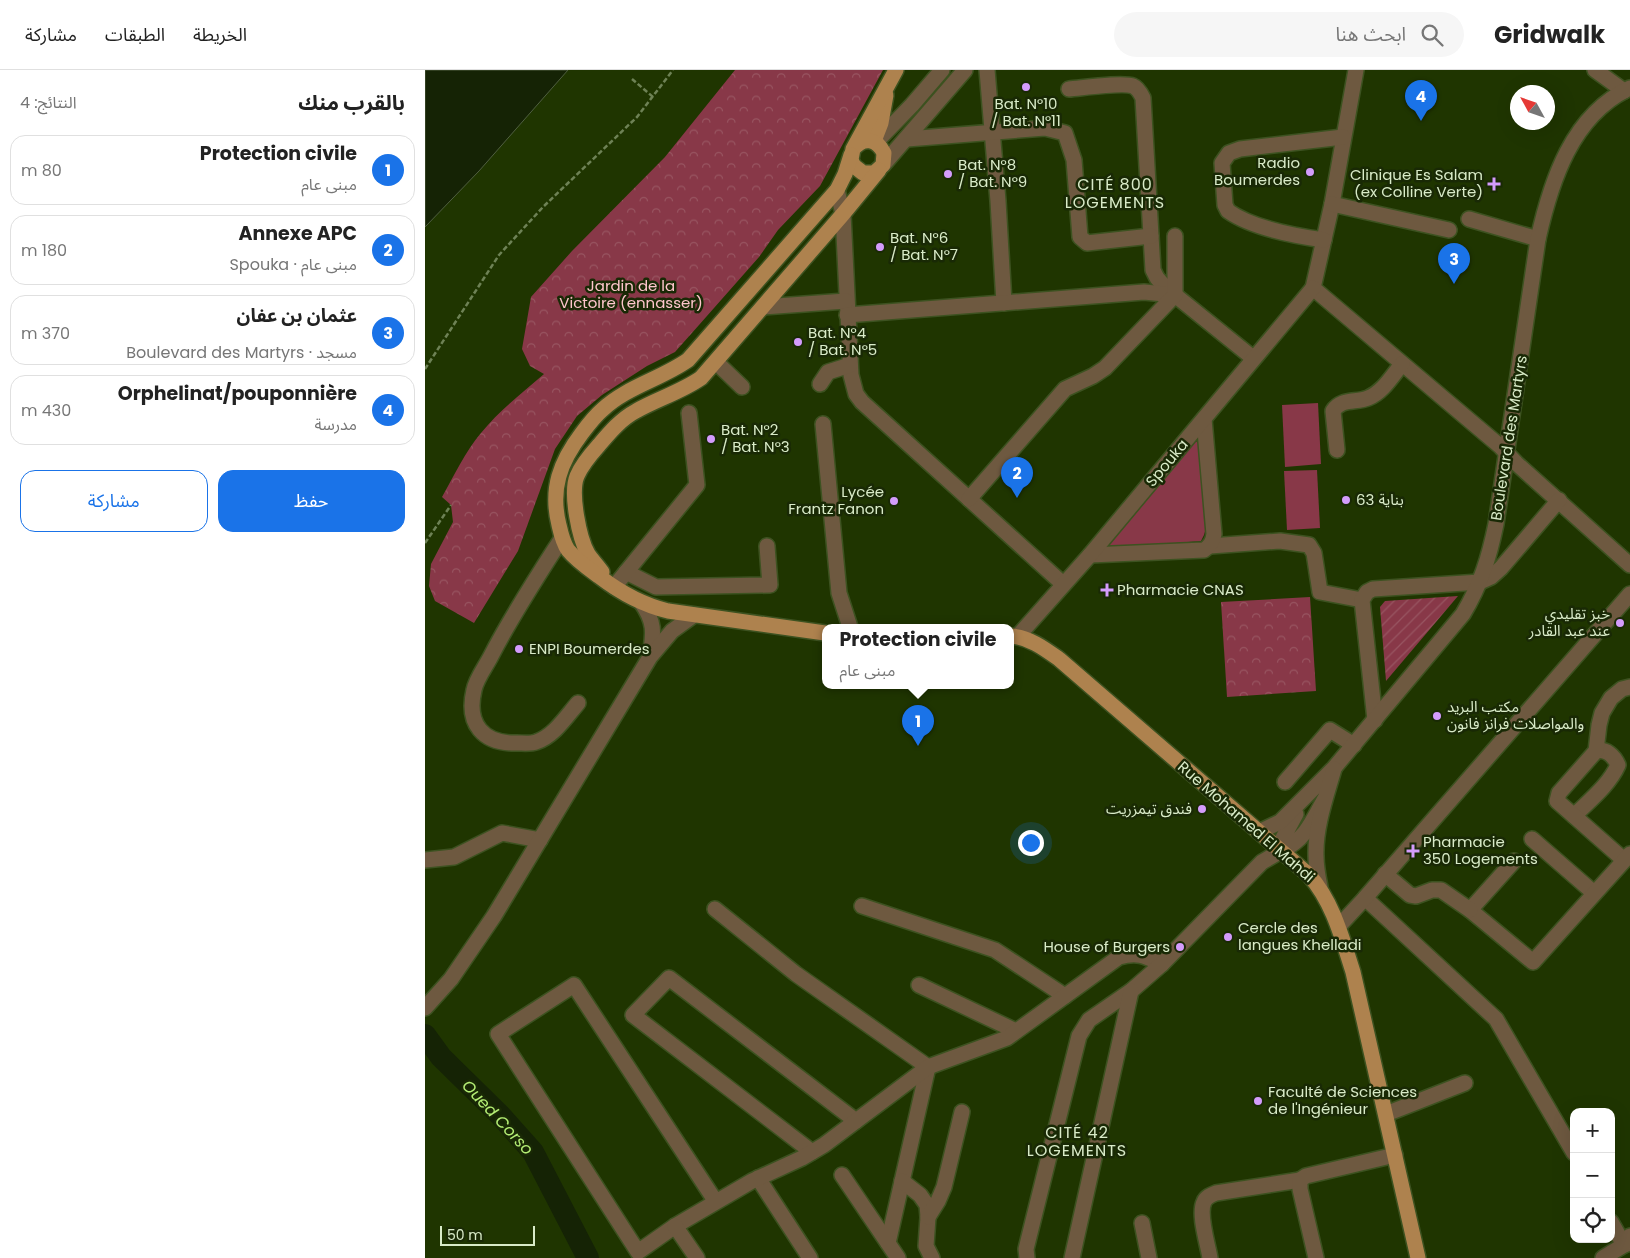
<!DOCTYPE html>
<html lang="ar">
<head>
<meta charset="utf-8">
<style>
	:root { --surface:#fff; --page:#f6f6f6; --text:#222; --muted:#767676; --line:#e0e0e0; --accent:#1a73e8 }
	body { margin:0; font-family:Poppins,"Noto Sans Arabic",sans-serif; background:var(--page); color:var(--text); direction:rtl }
	.controls { position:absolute; right:15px; bottom:15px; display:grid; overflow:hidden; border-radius:10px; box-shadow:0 5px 20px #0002 }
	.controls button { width:45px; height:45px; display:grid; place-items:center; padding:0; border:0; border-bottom:1px solid var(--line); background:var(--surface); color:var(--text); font:25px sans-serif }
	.compass { position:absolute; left:1085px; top:15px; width:45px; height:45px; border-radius:50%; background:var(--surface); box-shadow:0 5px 20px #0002; rotate:310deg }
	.scale { position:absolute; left:15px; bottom:12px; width:95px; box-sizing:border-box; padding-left:5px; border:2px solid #d9ebc8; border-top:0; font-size:14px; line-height:18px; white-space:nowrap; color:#d9ebc8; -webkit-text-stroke:4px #192905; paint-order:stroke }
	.you { position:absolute; left:605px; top:772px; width:18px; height:18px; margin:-12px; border:4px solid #fff; border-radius:50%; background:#1a73e8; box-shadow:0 0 0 8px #1a73e833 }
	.badge { display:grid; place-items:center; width:32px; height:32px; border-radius:50%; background:var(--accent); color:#fff; font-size:16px; font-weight:700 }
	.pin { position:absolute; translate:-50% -41px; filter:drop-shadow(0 1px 2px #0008) }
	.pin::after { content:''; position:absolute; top:26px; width:18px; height:15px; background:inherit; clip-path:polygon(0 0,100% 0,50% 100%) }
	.popup { position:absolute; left:397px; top:554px; width:192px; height:65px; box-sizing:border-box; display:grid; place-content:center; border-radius:10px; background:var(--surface); filter:drop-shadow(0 1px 4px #0005); font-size:16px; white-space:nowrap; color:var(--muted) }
	.popup b { font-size:19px; color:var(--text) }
	.popup::after { content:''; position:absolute; left:50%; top:100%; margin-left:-10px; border:10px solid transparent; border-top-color:var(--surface) }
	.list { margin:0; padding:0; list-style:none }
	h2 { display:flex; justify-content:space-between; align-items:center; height:65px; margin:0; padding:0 20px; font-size:21px }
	h2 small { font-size:16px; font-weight:400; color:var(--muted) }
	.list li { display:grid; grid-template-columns:32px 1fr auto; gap:15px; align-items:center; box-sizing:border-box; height:70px; margin:0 10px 10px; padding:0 10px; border:1px solid var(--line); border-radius:15px }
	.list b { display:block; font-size:19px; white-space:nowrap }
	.list p { margin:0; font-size:16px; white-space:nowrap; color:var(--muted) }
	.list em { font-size:16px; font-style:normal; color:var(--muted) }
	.actions { display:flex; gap:10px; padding:15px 20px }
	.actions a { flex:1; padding:11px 0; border:1px solid var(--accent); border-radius:15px; text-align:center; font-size:18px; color:var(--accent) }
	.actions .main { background:var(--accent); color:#fff }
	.icon { flex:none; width:28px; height:28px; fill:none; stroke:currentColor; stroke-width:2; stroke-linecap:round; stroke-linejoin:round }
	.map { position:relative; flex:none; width:1205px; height:1188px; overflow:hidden; direction:ltr }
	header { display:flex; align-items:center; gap:30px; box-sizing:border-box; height:70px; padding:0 25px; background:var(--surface); border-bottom:1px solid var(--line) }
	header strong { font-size:24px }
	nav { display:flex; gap:28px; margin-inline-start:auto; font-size:18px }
	.search { width:350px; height:45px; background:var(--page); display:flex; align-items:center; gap:12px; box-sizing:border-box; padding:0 18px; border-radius:28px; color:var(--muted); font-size:19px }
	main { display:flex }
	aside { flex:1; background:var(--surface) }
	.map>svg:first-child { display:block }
	.grass { fill:#883848 }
	.park { fill:url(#park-crowns) }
	.garden { fill:url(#garden-furrows) }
	.water { fill:#152305; stroke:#505f40 }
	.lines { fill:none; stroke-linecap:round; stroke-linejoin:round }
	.river { stroke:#152305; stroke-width:22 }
	.minor-casing { stroke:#3d5220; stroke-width:18 }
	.major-casing { stroke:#3d5220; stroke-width:18 }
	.path { stroke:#6e8255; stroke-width:2.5; stroke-dasharray:5 2.5; stroke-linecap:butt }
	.minor { stroke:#6e5940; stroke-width:15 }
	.major { stroke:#ae824e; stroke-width:15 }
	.poi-dot { fill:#d49cfc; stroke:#192905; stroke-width:2 }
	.labels { text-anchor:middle; stroke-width:5; stroke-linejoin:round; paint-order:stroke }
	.poi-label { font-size:15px; fill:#d9ebc8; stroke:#192905; text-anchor:start }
	.park-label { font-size:15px; fill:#ffc6cd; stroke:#192905 }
	.street-label { font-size:15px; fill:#d9ebc8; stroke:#192905 }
	.neighbourhood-label { font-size:16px; letter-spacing:1px; fill:#d9ebc8; stroke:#192905 }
	.water-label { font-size:16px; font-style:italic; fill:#b4ed74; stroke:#192905 }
</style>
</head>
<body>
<header>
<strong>Gridwalk</strong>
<div class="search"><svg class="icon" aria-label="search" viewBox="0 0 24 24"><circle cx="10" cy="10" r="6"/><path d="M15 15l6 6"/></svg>ابحث هنا</div>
<nav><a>الخريطة</a><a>الطبقات</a><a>مشاركة</a></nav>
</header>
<main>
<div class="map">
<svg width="1205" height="1188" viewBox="0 0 1205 1188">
	<defs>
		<pattern id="park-crowns" width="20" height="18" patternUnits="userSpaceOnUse" patternTransform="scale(1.25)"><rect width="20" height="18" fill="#883848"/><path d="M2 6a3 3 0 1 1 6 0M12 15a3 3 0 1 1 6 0" fill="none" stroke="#985561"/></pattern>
		<pattern id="garden-furrows" width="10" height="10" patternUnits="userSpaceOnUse" patternTransform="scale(1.25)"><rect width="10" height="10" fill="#883848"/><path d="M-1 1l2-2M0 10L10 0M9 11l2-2" fill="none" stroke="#985561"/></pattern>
	</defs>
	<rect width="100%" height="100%" fill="#1f3500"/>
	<g class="grass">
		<path d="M893,333L896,394L860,397L857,335Z"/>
		<path d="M766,371H771L774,374L781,458L779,465L776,471L687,478L683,476L681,472Z"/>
		<path d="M892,400L895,458L862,460L859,401Z"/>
	</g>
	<g class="park">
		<path d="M310,0H458L395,116L353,160L334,187L274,255L250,282L222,296L177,325L152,346L130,379L93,481L49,553L10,531L4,516L6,494L28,452L26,435L17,427C29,406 40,382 56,363C74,341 97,323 119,304L105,296L97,279L106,227L147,181L240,87Z"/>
		<path d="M885,527L891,621L802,627L796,532Z"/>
	</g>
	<path class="garden" d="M1033,526L961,611L955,537L960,531Z"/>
	<path class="water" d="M0,0H143L54,101L0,157Z"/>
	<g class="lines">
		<path class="river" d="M0,965L16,987L75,1045L108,1082L163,1188"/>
		<g class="minor-casing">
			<g id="minor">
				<path d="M562,0L573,131L579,233"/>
				<path d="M931,0L907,134L888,218L1076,377L1091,393L1205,495"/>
				<path d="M1170,0L1199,21"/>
				<path d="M644,19C657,18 698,12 708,16C713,18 716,24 718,28L728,200L732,208L740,217L828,288"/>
				<path d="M482,69L620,58L640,63L649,90L655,167L662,173L726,166"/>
				<path d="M451,72L487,35L517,0"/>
				<path d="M458,95L540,0"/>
				<path d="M412,120L418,144L426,305L431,324L437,332L638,514"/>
				<path d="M907,134L1024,160"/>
				<path d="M1044,149L1113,169"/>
				<path d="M899,170C870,166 827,158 803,141L800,135L797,93L804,83L815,79L918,67"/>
				<path d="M338,237L421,231"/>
				<path d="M422,245L719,222L750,225"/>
				<path d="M291,292L317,317"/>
				<path d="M395,314L403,302L425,295"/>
				<path d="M398,354L414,523L425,557"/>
				<path d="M912,380L908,341C916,328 931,333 943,328C958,322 967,306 977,294"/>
				<path d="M544,429L640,319L668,306L680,298L750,225V166"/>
				<path d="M137,468C112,507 87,545 66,586C61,596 51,609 49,620C41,654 58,674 92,673C98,673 106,674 111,672C129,666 141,647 153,633"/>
				<path d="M785,476L855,471L884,475L889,483L895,522L937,530"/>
				<path d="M665,485L779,480C785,476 788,472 789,464L779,349"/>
				<path d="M201,502L231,517L345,515L342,476"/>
				<path d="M189,517L272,415L264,343"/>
				<path d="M216,532C230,552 229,562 225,586"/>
				<path d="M593,566L665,485L888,218"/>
				<path d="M950,650L937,530L942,522L948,519L1055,512L1066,507L1076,498L1134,430"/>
				<path d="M860,712L905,660L929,675"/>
				<path d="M871,744L857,770L856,781C880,770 887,752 899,730"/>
				<path d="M1149,746C1165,730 1184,715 1193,695C1189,686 1181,678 1171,681"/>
				<path d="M834,762L855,752L909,698L1038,544C1056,514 1064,488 1071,454L1113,169C1126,111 1147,45 1205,18"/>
				<path d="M1107,769L1169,823"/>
				<path d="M0,790L29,787L77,763L115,770"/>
				<path d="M1199,790L1132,731L1134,723L1171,681L1174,655L1177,643L1186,628L1197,619L1205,617"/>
				<path d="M1089,791L1045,840L1108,892L1205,784"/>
				<path d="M960,804L985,825L991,826L1007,820H1016L1045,840"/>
				<path d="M895,817C893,807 891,796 891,786C890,757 901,727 909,699"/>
				<path d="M940,828L1071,949L1149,1083"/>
				<path d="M437,836L570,880L640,926"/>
				<path d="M290,839L371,904L503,997L463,1173"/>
				<path d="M914,856L940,828L1205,524"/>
				<path d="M494,915L591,961"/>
				<path d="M0,938L26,909L69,846L225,587L247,561L269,545"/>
				<path d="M961,1044L1040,1013"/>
				<path d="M387,1082L208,945L244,908L431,1051"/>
				<path d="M417,1105L473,1188"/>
				<path d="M333,1108L385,1188"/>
				<path d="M477,1111L495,1125L502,1135L503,1147L501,1176L507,1188"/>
				<path d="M291,1132L149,915L73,964L213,1182L250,1156L327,1111L377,1088L399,1075L503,997L582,968L694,887C713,882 720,886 737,894"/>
				<path d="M503,1147L513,1131L519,1117L537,1042"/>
				<path d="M1186,1152L1199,1175L1205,1173"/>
				<path d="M717,1153L724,1188"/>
				<path d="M250,1156L272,1188"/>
				<path d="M602,1188L601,1179L654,966L664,950L706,921L737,894L837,792L856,781"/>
				<path d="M647,1188L706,921"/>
				<path d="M785,1188C783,1175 773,1144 779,1132C781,1127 786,1125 791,1123L875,1110"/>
				<path d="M891,1188L875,1119V1110L881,1106L970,1085"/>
				<path d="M1178,1188L1199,1175L1205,1166"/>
			</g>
		</g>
		<g class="major-casing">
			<g id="major">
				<path d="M449,71L456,53L461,25"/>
				<path d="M428,79C439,66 452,69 459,83L458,95L449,103H438L429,96L426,90L428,79L471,0"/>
				<path d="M177,502C173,496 167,490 163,484C154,468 145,423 152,406C157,394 166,384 174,375C185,362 196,349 211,341C232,329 256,322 276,308L418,144L454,100"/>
				<path d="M400,563L243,541C218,535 196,523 175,507C164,499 152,491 143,480C138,473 136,464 134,455C125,419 135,392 157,363C163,355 170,346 177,340C201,317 236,309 263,290L412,120L420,104L426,85"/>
				<path d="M586,566C604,567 620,579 634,589L884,805C908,832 917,868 928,902L993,1188"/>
			</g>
		</g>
		<g class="path">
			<path d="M207,9L228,27"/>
			<path d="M0,299L74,185L118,137L212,47L248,0"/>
			<path d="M0,473L26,435"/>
		</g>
		<use href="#minor" class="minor"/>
		<use href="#major" class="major"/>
	</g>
	<g class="poi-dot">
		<circle cx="601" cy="17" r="5"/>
		<circle cx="885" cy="102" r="5"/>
		<circle cx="523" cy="104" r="5"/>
		<path d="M1066.5 106.5h5v5h5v5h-5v5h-5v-5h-5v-5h5z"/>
		<circle cx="455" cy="177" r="5"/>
		<circle cx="373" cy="272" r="5"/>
		<circle cx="286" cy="369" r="5"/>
		<circle cx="921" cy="430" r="5"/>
		<circle cx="469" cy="431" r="5"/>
		<path d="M679.5 512.5h5v5h5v5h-5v5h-5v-5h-5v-5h5z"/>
		<circle cx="1195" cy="553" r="5"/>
		<circle cx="94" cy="579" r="5"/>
		<circle cx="1012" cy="646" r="5"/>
		<circle cx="777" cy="739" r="5"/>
		<path d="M985.5 773.5h5v5h5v5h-5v5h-5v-5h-5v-5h5z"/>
		<circle cx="803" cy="867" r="5"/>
		<circle cx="755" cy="877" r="5"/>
		<circle cx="833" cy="1031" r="5"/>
	</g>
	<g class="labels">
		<g class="poi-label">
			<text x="601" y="39" text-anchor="middle">Bat. N°10<tspan x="601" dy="17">/ Bat. N°11</tspan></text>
			<text x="875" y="98" text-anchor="end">Radio<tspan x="875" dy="17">Boumerdes</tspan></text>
			<text x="533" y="100">Bat. N°8<tspan x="533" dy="17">/ Bat. N°9</tspan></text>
			<text x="1058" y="110" text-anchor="end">Clinique Es Salam<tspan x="1058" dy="17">(ex Colline Verte)</tspan></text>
			<text x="465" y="173">Bat. N°6<tspan x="465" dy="17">/ Bat. N°7</tspan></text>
			<text x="383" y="268">Bat. N°4<tspan x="383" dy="17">/ Bat. N°5</tspan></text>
			<text x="296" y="365">Bat. N°2<tspan x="296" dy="17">/ Bat. N°3</tspan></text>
			<text x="459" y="427" text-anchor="end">Lycée<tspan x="459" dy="17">Frantz Fanon</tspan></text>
			<text x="931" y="435">بناية 63</text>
			<text x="692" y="525">Pharmacie CNAS</text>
			<text x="1185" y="549" text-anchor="end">خبز تقليدي<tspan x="1185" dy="17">عند عبد القادر</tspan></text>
			<text x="104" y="584">ENPI Boumerdes</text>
			<text x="1022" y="642">مكتب البريد<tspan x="1022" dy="17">والمواصلات فرانز فانون</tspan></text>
			<text x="767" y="744" text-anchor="end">فندق تيمزريت</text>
			<text x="998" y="777">Pharmacie<tspan x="998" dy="17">350 Logements</tspan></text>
			<text x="813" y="863">Cercle des<tspan x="813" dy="17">langues Khelladi</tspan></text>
			<text x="745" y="882" text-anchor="end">House of Burgers</text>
			<text x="843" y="1027">Faculté de Sciences<tspan x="843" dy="17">de l'Ingénieur</tspan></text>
		</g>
		<g class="park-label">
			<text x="206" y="221">Jardin de la<tspan x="206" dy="17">Victoire (ennasser)</tspan></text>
		</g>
		<g class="street-label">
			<text transform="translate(1084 368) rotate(-81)" y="5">Boulevard des Martyrs</text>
			<text transform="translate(742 393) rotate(-50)" y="5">Spouka</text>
			<text transform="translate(821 752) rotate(41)" y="5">Rue Mohamed El Mahdi</text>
		</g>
		<g class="neighbourhood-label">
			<text x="690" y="120">CITÉ 800<tspan x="690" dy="18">LOGEMENTS</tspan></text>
			<text x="652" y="1068">CITÉ 42<tspan x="652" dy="18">LOGEMENTS</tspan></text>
		</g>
		<g class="water-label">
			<text transform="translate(73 1047) rotate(47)" y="6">Oued Corso</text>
		</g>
	</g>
</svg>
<div class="controls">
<button>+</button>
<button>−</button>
<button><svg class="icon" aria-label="locate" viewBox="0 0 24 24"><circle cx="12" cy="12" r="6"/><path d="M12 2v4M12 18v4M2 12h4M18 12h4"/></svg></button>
</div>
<svg class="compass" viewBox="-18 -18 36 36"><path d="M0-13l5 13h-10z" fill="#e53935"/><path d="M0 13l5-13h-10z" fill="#767676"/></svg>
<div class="scale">50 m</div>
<div class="you"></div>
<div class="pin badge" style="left:493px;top:676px">1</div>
<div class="popup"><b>Protection civile</b>مبنى عام</div>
<div class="pin badge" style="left:592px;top:428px">2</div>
<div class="pin badge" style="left:1029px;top:214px">3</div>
<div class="pin badge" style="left:996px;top:51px">4</div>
</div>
<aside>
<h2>بالقرب منك<small>النتائج: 4</small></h2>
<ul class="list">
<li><span class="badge">1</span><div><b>Protection civile</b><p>مبنى عام</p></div><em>80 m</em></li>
<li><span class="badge">2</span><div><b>Annexe APC</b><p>مبنى عام · Spouka</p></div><em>180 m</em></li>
<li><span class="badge">3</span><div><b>عثمان بن عفان</b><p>مسجد · Boulevard des Martyrs</p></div><em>370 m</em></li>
<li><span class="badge">4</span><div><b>Orphelinat/pouponnière</b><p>مدرسة</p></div><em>430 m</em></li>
</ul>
<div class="actions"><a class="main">حفظ</a><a>مشاركة</a></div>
</aside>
</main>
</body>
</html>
